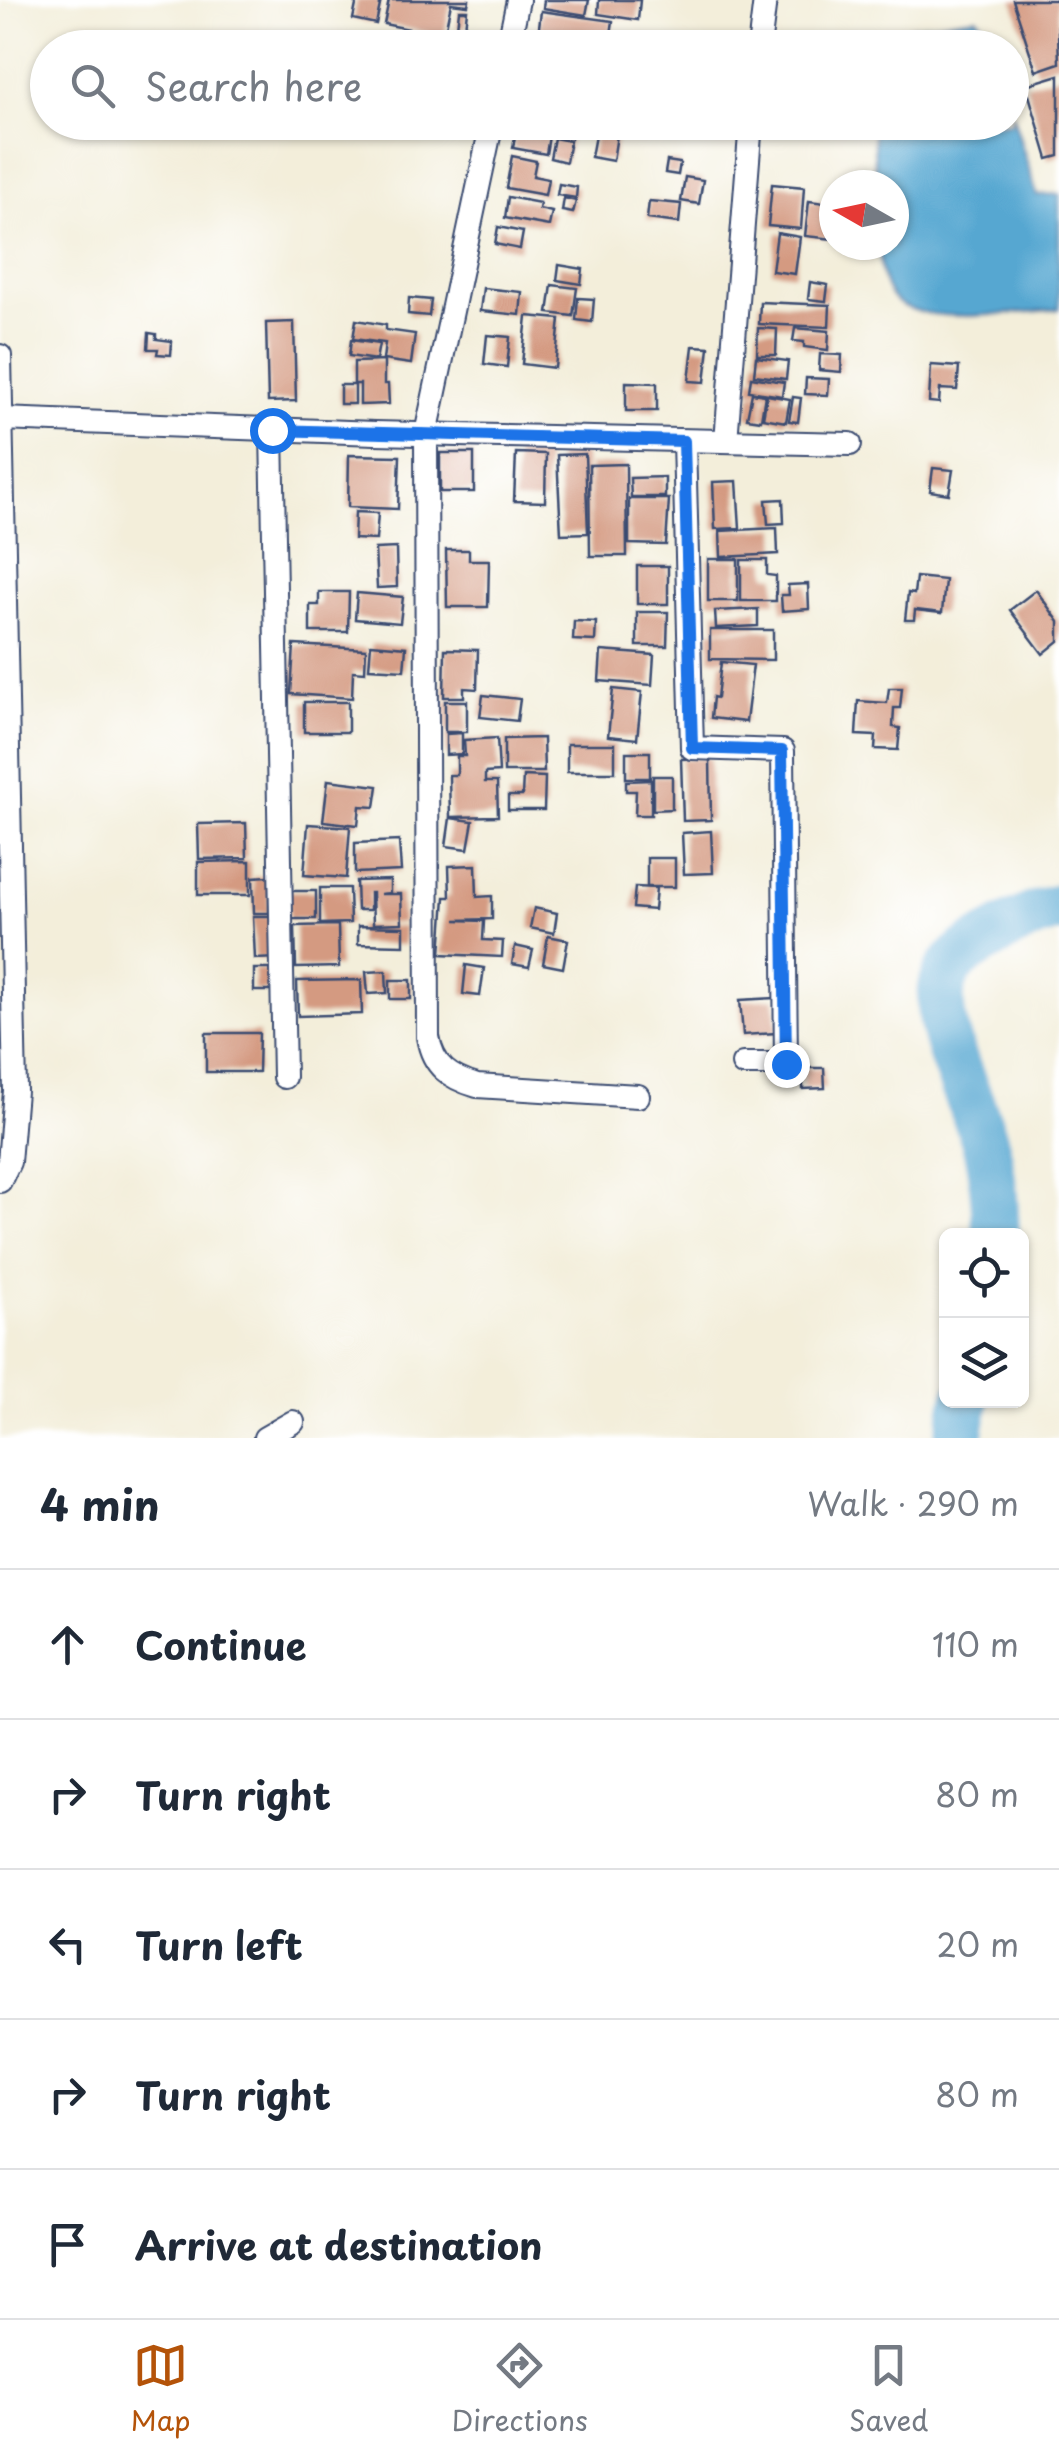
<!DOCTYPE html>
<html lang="en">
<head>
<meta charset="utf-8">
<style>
	:root { --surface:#fff; --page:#f2f2f3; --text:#1f2937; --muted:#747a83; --line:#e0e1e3; --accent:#b45309 }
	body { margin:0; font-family:"Playpen Sans",sans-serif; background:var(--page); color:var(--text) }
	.controls { position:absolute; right:30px; bottom:30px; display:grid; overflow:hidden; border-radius:15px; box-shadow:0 2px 8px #0004 }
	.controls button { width:90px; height:90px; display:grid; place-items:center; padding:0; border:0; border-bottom:2px solid var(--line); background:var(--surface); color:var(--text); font:50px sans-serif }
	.compass { position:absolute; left:819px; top:170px; width:90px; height:90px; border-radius:50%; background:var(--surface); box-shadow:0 2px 8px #0004; rotate:279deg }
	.stop { position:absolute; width:30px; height:30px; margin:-22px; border:8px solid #1a73e8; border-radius:50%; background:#fff }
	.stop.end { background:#1a73e8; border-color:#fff; box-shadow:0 2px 10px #0008 }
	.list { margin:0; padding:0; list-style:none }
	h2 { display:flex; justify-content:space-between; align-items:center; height:130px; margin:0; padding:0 40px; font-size:42px }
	h2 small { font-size:32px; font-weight:400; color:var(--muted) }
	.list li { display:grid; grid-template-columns:65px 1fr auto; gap:30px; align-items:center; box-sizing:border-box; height:150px; padding:0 40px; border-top:2px solid var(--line) }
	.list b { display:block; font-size:38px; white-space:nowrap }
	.list em { font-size:32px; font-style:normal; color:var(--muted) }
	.icon { flex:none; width:55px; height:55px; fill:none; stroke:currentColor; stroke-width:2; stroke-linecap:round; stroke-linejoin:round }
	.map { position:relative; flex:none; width:1059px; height:1438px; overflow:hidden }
	.search { position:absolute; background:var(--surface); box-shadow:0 2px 8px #0004; left:30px; right:30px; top:30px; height:110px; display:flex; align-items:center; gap:25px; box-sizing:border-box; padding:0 35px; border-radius:55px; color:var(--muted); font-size:38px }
	.sheet { height:880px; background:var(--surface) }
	nav { display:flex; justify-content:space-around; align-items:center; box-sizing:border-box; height:140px; border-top:2px solid var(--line); background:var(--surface); font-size:28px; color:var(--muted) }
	nav a { display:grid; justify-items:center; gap:5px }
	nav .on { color:var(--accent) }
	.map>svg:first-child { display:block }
	.water { fill:#57a7d1; stroke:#396b98; stroke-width:2.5 }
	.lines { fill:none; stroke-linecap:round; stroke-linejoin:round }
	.river { stroke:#57a7d1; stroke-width:48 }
	.building { fill:#d49a81 }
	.street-casing { stroke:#3b4c71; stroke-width:26 }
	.street { stroke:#fff; stroke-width:22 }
	.route { stroke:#1a73e8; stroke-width:12 }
</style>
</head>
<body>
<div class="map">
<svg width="1059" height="1438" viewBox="0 0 1059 1438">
	<rect width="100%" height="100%" fill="#fff"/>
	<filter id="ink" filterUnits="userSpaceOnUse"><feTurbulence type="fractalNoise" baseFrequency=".01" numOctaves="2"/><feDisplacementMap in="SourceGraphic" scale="20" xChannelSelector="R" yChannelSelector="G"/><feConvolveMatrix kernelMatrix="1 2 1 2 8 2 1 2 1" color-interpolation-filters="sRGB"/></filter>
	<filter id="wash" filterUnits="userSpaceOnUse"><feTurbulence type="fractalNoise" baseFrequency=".0048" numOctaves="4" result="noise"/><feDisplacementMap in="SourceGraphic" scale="40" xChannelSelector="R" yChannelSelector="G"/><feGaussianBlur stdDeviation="2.25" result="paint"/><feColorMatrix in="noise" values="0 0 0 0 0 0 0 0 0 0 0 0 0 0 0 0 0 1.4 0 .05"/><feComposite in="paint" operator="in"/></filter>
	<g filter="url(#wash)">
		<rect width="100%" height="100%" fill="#f3eeda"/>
		<g class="water">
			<path d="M976,17L984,25L991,47H879L890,33L910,27Z"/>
			<path d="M1012,113L1037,195L1059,194V309C1022,312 917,328 892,297C881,283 880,262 879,245H894V185H876L873,123L1012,122Z"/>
		</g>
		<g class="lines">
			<g class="river">
				<path d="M996,1236C995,1203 993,1167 983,1136C971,1097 929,1020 944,980C951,959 971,949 988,939C1012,925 1033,914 1059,908"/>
				<path d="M959,1438L966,1400"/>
			</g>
		</g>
		<g id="blocks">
			<g class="building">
				<path d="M357,0H381L376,24L353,19Z"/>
				<path d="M389,0H469L468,5L451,3L444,36L384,24Z"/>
				<path d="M544,0H589L586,15L543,8Z"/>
				<path d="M599,0H640L638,20L598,14Z"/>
				<path d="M1013,0H1057L1059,63L1036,71Z"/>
				<path d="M459,10H467L465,28H457Z"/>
				<path d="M541,11L613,21L609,48H570L537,43Z"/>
				<path d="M1059,75V156L1048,159L1026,85Z"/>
				<path d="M518,122H574L571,138L517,128Z"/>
				<path d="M633,122H652V127L633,128Z"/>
				<path d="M516,130L549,136L546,154L513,148Z"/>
				<path d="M596,130L617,135L613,161L591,157Z"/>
				<path d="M554,138L570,141L566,162L550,158Z"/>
				<path d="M512,156L536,161L533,176L548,179L545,195L506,188Z"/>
				<path d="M667,161L680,163L678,175L665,173Z"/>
				<path d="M685,177L703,180L699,204L681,201Z"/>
				<path d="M559,184L577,187L576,198L557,195Z"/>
				<path d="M772,184L804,187L801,229L768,226Z"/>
				<path d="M508,197L540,203L539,209L552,212L549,226L505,218Z"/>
				<path d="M564,198L576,201L573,213L562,211Z"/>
				<path d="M649,201L681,204L679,223L647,219Z"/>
				<path d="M809,201L834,204V239L805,236Z"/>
				<path d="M498,227L523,232L520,249L495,244Z"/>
				<path d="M777,233L800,237L795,274L772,271Z"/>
				<path d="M559,265L583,269L581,284L557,280Z"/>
				<path d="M810,282L828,285L826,301L808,299Z"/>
				<path d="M552,285L577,288L573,316L548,313Z"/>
				<path d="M483,288L522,292L520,315L480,311Z"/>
				<path d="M409,298L431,300L429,316L408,314Z"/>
				<path d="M578,298L594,299L592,322L576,320Z"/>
				<path d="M760,302L830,305L829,327L759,324Z"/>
				<path d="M527,316L560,319L555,368L522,364Z"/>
				<path d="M356,320L386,325V330L415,334L411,364L383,360L385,343L353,339Z"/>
				<path d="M294,322L296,401L268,402L266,323Z"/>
				<path d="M758,328L777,329L776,355H757Z"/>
				<path d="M795,328L829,331L828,350L804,347V342L793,341Z"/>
				<path d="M149,333L156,334V339L172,341L171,355L157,354L158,349H148Z"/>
				<path d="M487,335L510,337L507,367L484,364Z"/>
				<path d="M351,340L379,344L376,360L349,356Z"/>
				<path d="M693,346L709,347L705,382L689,381Z"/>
				<path d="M820,354L842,355L841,372L819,370Z"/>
				<path d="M756,357L788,361L786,379L754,375Z"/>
				<path d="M384,361V384H388L389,404L360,405V384H354V362Z"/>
				<path d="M931,365L959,367L957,390L940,389L939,403L929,402Z"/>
				<path d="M751,377L784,382L782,396L749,391Z"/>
				<path d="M806,378L829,379L828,395L805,394Z"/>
				<path d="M626,382L657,383V411H626Z"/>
				<rect x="340" y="385" width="15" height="19"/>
				<path d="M752,393L765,395L761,420L747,418Z"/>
				<path d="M767,395L790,399L786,422L763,418Z"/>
				<path d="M793,397L801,398L798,422L789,421Z"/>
				<rect x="440" y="453" width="34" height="39"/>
				<path d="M516,453L546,454L545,502L514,501Z"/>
				<path d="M585,454L588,533L561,534L557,455Z"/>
				<path d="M349,455L400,456L398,509L348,507Z"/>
				<path d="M626,464L627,556H590L589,465Z"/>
				<path d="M933,468L953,470L949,494L930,491Z"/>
				<path d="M665,477V497H631L630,478Z"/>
				<path d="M737,481L740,528L715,529L713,482Z"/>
				<path d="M629,499H669L666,545L629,544Z"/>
				<path d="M783,499L784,523L768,524L766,500Z"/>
				<path d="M355,512L378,513L376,540L354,539Z"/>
				<path d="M777,528L778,554L721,557L720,531Z"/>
				<path d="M396,548L397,587L377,588L375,549Z"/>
				<path d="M446,550H469V560H489L488,607H447Z"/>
				<rect x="708" y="559" width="30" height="42"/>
				<path d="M741,560H767V575L776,576V601H741Z"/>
				<rect x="637" y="566" width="31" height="38"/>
				<path d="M916,577L945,580L942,613L915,610L914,620H905L908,593L914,594Z"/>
				<path d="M808,584L809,609L782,611L781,595H789L788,585Z"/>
				<path d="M1036,590L1059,622V641L1043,654L1010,610Z"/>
				<path d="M319,592H349L348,632H310V605H319Z"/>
				<path d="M357,593L403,597L400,623L355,619Z"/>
				<path d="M758,609V626L716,628L715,611Z"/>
				<path d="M637,612H668L667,646H637Z"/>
				<path d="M574,621L596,622L595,641L573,640Z"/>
				<path d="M710,630H773V660L710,659Z"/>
				<path d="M371,644L406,647L404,670L369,668Z"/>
				<path d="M294,645L366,649L365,672L353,671L352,698L291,694Z"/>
				<path d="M445,649L478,650L477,689L464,688V697H444Z"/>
				<path d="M601,651L654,655L652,685L599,681Z"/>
				<path d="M721,662L753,665L746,722L711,718L713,697L717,698Z"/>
				<path d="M889,688H902L900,708H894L893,727L900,728L898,750L875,749L876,736L856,735L858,701L887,703Z"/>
				<path d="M613,689L642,692L637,739L608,736Z"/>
				<path d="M483,695L520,699L517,721L480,717Z"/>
				<rect x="445" y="701" width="22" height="31"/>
				<rect x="304" y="702" width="44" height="30"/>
				<path d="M462,733V754L446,755V734Z"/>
				<path d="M497,738L499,772L485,773V782H497L498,816L450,817L449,775H457V756H465L464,740Z"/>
				<path d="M543,738L544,772H504V739Z"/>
				<rect x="567" y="744" width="48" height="28"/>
				<rect x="626" y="752" width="24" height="26"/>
				<path d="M710,758L711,820L683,821L681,759Z"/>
				<path d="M523,776L545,777L544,810H508V796H522Z"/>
				<path d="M653,776H672V809L653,810Z"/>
				<path d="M328,780L378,786L375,807L360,806L358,825L323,821Z"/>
				<path d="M651,780V815H635L636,791H626V781Z"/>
				<path d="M450,818L473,821L468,849L446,846Z"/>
				<path d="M246,823L247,858L199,859L198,824Z"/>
				<path d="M308,824L350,827L346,878L304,875Z"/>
				<path d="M711,831L713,873L684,874L682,833Z"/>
				<path d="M399,841L401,871L355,873V843Z"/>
				<rect x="647" y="858" width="28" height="29"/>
				<path d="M250,861V895H198V862Z"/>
				<path d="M476,865L477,897L492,896V919L456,920L484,921L483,940L503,941L502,957L441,954L445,897H450L449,866Z"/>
				<path d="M269,876V913H254L253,877Z"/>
				<path d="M390,880V893L380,894H401L402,923L373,924L372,893H370V910H357L356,881Z"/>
				<path d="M635,887L656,888L654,910L633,908Z"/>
				<path d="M320,888H349L350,923L320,924Z"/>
				<path d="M288,891H316V919H289Z"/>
				<path d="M534,908L557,913L554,933L530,928Z"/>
				<path d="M253,916H276L278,958L255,959Z"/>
				<path d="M338,925L339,967L296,968L295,926Z"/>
				<path d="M358,926L404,927V945L358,944Z"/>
				<path d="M548,936L568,940L563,968L543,964Z"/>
				<path d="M515,946L533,950L529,967L512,964Z"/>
				<path d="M466,965L484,968L480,996L463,994Z"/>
				<rect x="254" y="969" width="22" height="22"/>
				<path d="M386,971L387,993L368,994L366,972Z"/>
				<path d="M361,980L362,1014L298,1016L297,981Z"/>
				<rect x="390" y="980" width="21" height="19"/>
				<path d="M775,998L777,1033L743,1035L740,1000Z"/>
				<path d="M206,1033H259L258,1072H206Z"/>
				<path d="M803,1068H824L825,1088L803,1089Z"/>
			</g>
		</g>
	</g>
	<g filter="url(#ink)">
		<use href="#blocks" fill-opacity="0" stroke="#3b4c71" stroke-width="2.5"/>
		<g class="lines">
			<g class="street-casing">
				<g id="street">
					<path d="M508,48L518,0"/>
					<path d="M759,48L765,0"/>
					<path d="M492,122L426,434L428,1037C433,1067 450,1078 477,1086L638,1096"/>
					<path d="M0,356L15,1091L9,1162L0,1181"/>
					<path d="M1,419L375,433L850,444"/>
					<path d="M272,430L284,1077"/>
					<path d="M684,441L692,748L783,751L786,1064H743"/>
					<path d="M726,441L751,122"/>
					<path d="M265,1438L293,1422"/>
				</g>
			</g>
			<use href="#street" class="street"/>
		</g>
	</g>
	<g class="lines" filter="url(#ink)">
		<path class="route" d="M272,430L684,441L692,748L782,751L786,1064"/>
	</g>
</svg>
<div class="controls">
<button><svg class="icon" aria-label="locate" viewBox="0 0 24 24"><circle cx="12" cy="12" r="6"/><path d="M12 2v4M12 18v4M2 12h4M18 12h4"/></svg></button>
<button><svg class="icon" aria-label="layers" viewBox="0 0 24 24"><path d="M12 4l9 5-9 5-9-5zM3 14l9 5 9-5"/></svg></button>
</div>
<svg class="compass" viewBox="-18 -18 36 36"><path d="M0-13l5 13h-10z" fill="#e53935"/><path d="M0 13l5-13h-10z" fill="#747a83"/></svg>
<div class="stop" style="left:272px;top:430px"></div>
<div class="stop end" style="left:786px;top:1064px"></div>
<div class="search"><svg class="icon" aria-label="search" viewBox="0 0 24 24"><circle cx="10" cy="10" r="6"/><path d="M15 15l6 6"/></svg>Search here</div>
</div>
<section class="sheet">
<h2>4 min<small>Walk · 290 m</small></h2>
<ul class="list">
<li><svg class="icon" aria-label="ahead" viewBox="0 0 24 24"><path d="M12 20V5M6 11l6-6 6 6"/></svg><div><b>Continue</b></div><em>110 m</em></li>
<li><svg class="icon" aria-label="right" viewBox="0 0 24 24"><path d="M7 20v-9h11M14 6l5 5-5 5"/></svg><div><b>Turn right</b></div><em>80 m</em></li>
<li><svg class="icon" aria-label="left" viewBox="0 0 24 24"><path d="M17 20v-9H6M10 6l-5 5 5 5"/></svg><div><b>Turn left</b></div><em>20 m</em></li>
<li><svg class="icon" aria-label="right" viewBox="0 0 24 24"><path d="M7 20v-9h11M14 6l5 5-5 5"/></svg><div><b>Turn right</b></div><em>80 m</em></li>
<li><svg class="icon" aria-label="arrive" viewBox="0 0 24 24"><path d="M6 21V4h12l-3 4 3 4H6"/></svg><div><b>Arrive at destination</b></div></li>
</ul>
</section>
<nav>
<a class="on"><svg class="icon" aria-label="map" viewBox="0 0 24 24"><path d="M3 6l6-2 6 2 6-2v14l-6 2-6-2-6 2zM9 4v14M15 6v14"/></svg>Map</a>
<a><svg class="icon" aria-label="directions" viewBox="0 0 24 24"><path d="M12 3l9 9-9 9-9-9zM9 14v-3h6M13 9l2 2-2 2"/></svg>Directions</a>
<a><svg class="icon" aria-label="saved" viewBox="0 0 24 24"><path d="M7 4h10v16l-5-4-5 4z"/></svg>Saved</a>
</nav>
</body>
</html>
